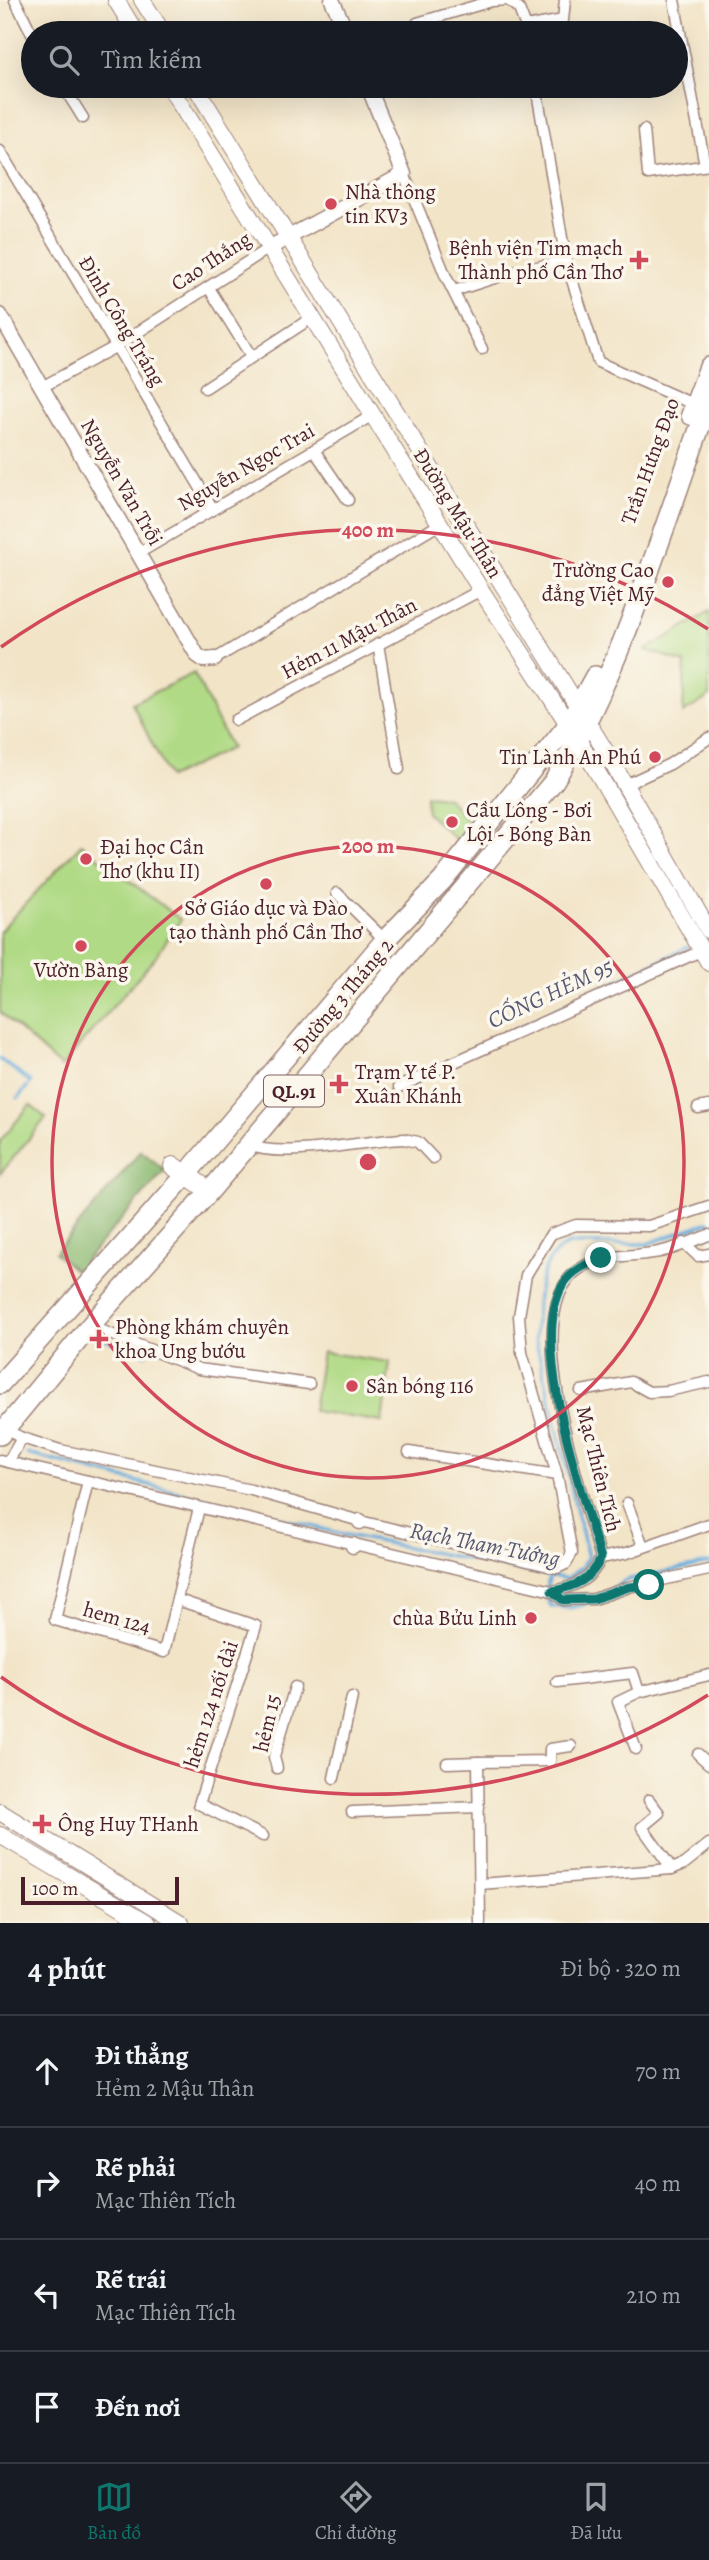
<!DOCTYPE html>
<html lang="vi">
<head>
<meta charset="utf-8">
<style>
	:root { --surface:#171b24; --page:#20242c; --text:#f1f3f6; --muted:#9ea1a6; --line:#363941; --accent:#0f766e }
	body { margin:0; font-family:Alegreya,serif; background:var(--page); color:var(--text) }
	.scale { position:absolute; left:21px; bottom:18px; width:158px; box-sizing:border-box; padding-left:7px; border:4px solid #4a1f2b; border-top:0; font-size:19px; line-height:24px; white-space:nowrap; color:#4a1f2b; -webkit-text-stroke:5px #fbf7ec; paint-order:stroke }
	.stop { position:absolute; width:21px; height:21px; margin:-16px; border:5px solid #0f766e; border-radius:50%; background:#fff }
	.stop.end { background:#0f766e; border-color:#fff; box-shadow:0 2px 7px #0008 }
	.list { margin:0; padding:0; list-style:none }
	h2 { display:flex; justify-content:space-between; align-items:center; height:91px; margin:0; padding:0 28px; font-size:30px }
	h2 small { font-size:23px; font-weight:400; color:var(--muted) }
	.list li { display:grid; grid-template-columns:46px 1fr auto; gap:21px; align-items:center; box-sizing:border-box; height:112px; padding:0 28px; border-top:2px solid var(--line) }
	.list b { display:block; font-size:26px; white-space:nowrap }
	.list p { margin:0; font-size:23px; white-space:nowrap; color:var(--muted) }
	.list em { font-size:23px; font-style:normal; color:var(--muted) }
	.icon { flex:none; width:38px; height:38px; fill:none; stroke:currentColor; stroke-width:2; stroke-linecap:round; stroke-linejoin:round }
	.map { position:relative; flex:none; width:709px; height:1923px; overflow:hidden }
	.search { position:absolute; background:var(--surface); box-shadow:0 7px 28px #0002; left:21px; right:21px; top:21px; height:77px; display:flex; align-items:center; gap:18px; box-sizing:border-box; padding:0 24px; border-radius:38px; color:var(--muted); font-size:26px }
	.sheet { height:539px; background:var(--surface) }
	nav { display:flex; justify-content:space-around; align-items:center; box-sizing:border-box; height:98px; border-top:2px solid var(--line); background:var(--surface); font-size:19px; color:var(--muted) }
	nav a { display:grid; justify-items:center; gap:4px }
	nav .on { color:var(--accent) }
	.map>svg:first-child { display:block }
	.green { fill:#b0da85; stroke:#7d7c58; stroke-width:2 }
	.forest { fill:#8cba72; stroke:#6b6c4e; stroke-width:2 }
	.lines { fill:none; stroke-linecap:round; stroke-linejoin:round }
	.stream { stroke:#67acdd; stroke-width:3.5 }
	.minor-casing { stroke:#9e8279; stroke-width:13 }
	.tertiary-casing { stroke:#9e8279; stroke-width:17 }
	.secondary-casing { stroke:#9e8279; stroke-width:18 }
	.primary-casing { stroke:#9e8279; stroke-width:20 }
	.trunk-casing { stroke:#9e8279; stroke-width:22 }
	.minor { stroke:#fff; stroke-width:10 }
	.tertiary { stroke:#fff; stroke-width:14 }
	.secondary { stroke:#fff; stroke-width:16 }
	.primary { stroke:#fff; stroke-width:18 }
	.trunk { stroke:#fff; stroke-width:19 }
	.route { stroke:#0f766e; stroke-width:9 }
	.ring { fill:none; stroke:#d1495b; stroke-width:3.5 }
	.poi-dot { fill:#d1495b; stroke:#fbf7ec; stroke-width:2.5 }
	.labels { text-anchor:middle; stroke-width:7; stroke-linejoin:round; paint-order:stroke }
	.shield { fill:#fbf7ec; stroke:#7f6065; stroke-width:2 }
	.shield-label { font-size:19px; font-weight:bold; fill:#4a1f2b }
	.poi-label { font-size:21px; fill:#4a1f2b; stroke:#fbf7ec; text-anchor:start }
	.street-label { font-size:21px; fill:#4a1f2b; stroke:#fbf7ec }
	.water-label { font-size:23px; font-style:italic; fill:#565772; stroke:#fbf7ec }
	.centre { fill:#d1495b; stroke:#fbf7ec; stroke-width:3.5 }
	.ring-label { font-size:21px; text-anchor:middle; font-weight:bold; fill:#d1495b; stroke:#fbf7ec; stroke-width:7; stroke-linejoin:round; paint-order:stroke }
</style>
</head>
<body>
<div class="map">
<svg width="709" height="1923" viewBox="0 0 709 1923">
	<rect width="100%" height="100%" fill="#fbf7ec"/>
	<filter id="ink" filterUnits="userSpaceOnUse"><feTurbulence type="fractalNoise" baseFrequency=".0143" numOctaves="2"/><feDisplacementMap in="SourceGraphic" scale="14" xChannelSelector="R" yChannelSelector="G"/><feConvolveMatrix kernelMatrix="1 2 1 2 8 2 1 2 1" color-interpolation-filters="sRGB"/></filter>
	<filter id="wash" filterUnits="userSpaceOnUse"><feTurbulence type="fractalNoise" baseFrequency=".00686" numOctaves="4" result="noise"/><feDisplacementMap in="SourceGraphic" scale="28" xChannelSelector="R" yChannelSelector="G"/><feGaussianBlur stdDeviation="1.57" result="paint"/><feColorMatrix in="noise" values="0 0 0 0 0 0 0 0 0 0 0 0 0 0 0 0 0 1.4 0 .05"/><feComposite in="paint" operator="in"/></filter>
	<g filter="url(#wash)">
		<rect width="100%" height="100%" fill="#f2e4c7"/>
		<g class="green">
			<path d="M709,612V697L683,713L685,663L646,650Z"/>
			<path d="M194,673L231,748L169,778L132,703Z"/>
			<path d="M426,796L448,798L476,831L462,845L427,813Z"/>
			<path d="M81,844L181,920L153,960L61,1067L0,1012V931Z"/>
			<path d="M30,1105L46,1118L0,1174V1141Z"/>
			<path d="M322,1352L390,1362L382,1422L313,1411Z"/>
		</g>
		<path class="forest" d="M141,1151L165,1170L76,1271L55,1253Z"/>
		<g class="lines">
			<g class="stream">
				<path d="M499,1037L688,947"/>
				<path d="M0,1059L31,1082L18,1098"/>
				<path d="M94,1336L147,1354"/>
				<path d="M28,1454L346,1535L567,1579L581,1568L588,1557L535,1338C536,1308 536,1257 569,1244H647L709,1222"/>
				<path d="M549,1578L546,1595L551,1606L568,1608L586,1604"/>
				<path d="M614,1588L626,1580L709,1563"/>
			</g>
		</g>
	</g>
	<g filter="url(#ink)">
		<g class="lines">
			<g class="minor-casing">
				<g id="minor">
					<path d="M15,0L33,36"/>
					<path d="M674,0L705,165"/>
					<path d="M417,23L492,1L508,0L519,9L526,27"/>
					<path d="M527,33L526,27L563,20L565,0"/>
					<path d="M63,86L83,118"/>
					<path d="M536,86L566,261L598,362L695,405"/>
					<path d="M644,130L648,174L709,165"/>
					<path d="M0,151L213,509"/>
					<path d="M404,174L446,277L482,349"/>
					<path d="M209,288L251,356"/>
					<path d="M454,291L513,272L566,261"/>
					<path d="M42,387L115,347L269,248"/>
					<path d="M205,388L313,317"/>
					<path d="M314,450L348,500"/>
					<path d="M139,553L373,415"/>
					<path d="M378,644L399,769"/>
					<path d="M215,659L440,524"/>
					<path d="M236,720L481,590"/>
					<path d="M625,785L670,764L709,738"/>
					<path d="M337,893L385,940"/>
					<path d="M399,1087L703,950"/>
					<path d="M698,1108L709,1106"/>
					<path d="M249,1145C283,1160 363,1140 404,1139L418,1142L433,1158"/>
					<path d="M684,1243L698,1256L709,1254"/>
					<path d="M90,1326L199,1369L309,1384"/>
					<path d="M581,1391L631,1382L649,1392L668,1391L709,1382"/>
					<path d="M22,1438L60,1450L251,1490L360,1521L557,1568L566,1564L572,1553L557,1475L522,1353L519,1316L526,1275L551,1234L576,1225L649,1226L709,1206"/>
					<path d="M409,1452L557,1475"/>
					<path d="M0,1460L8,1462L22,1438L16,1435"/>
					<path d="M8,1462L552,1591C575,1587 591,1580 601,1558C584,1497 514,1307 581,1268C604,1254 627,1257 653,1253C672,1251 691,1241 709,1235"/>
					<path d="M88,1481L55,1620L164,1652L199,1508"/>
					<path d="M627,1503L643,1546"/>
					<path d="M601,1558L627,1553L709,1524"/>
					<path d="M552,1591L563,1600L594,1599L629,1587L709,1570"/>
					<path d="M178,1600L256,1626L199,1804L263,1836"/>
					<path d="M557,1682L633,1673L639,1692L709,1675"/>
					<path d="M636,1749L618,1702L639,1692"/>
					<path d="M698,1754L709,1764"/>
					<path d="M447,1763L478,1762"/>
					<path d="M277,1768L274,1757L295,1687"/>
					<path d="M334,1778L352,1697"/>
					<path d="M649,1800L659,1813L642,1827L672,1869"/>
					<path d="M352,1812L479,1807"/>
					<path d="M480,1884L672,1869L684,1864L709,1844"/>
					<path d="M480,1923L478,1762L550,1761V1749L571,1746"/>
				</g>
			</g>
			<g class="tertiary-casing">
				<g id="tertiary">
					<path d="M332,0L347,33"/>
					<path d="M269,248L404,174L368,86"/>
					<path d="M0,315L197,655L204,660L215,659"/>
					<path d="M360,1522V1521"/>
					<path d="M353,1546V1545"/>
				</g>
			</g>
			<g class="secondary-casing">
				<g id="secondary">
					<path d="M116,0L136,33"/>
					<path d="M142,0L163,33"/>
					<path d="M169,86L481,590L579,741L709,963"/>
					<path d="M195,86L606,752L709,931"/>
					<path d="M0,1812L181,1923"/>
					<path d="M0,1835L148,1923"/>
				</g>
			</g>
			<g class="primary-casing">
				<path id="primary" d="M173,1166L210,1191"/>
			</g>
			<g class="trunk-casing">
				<g id="trunk">
					<path d="M691,415L709,367"/>
					<path d="M0,1384L185,1176L385,940L442,881L568,725L595,676"/>
					<path d="M0,1435L90,1326L210,1191L554,781C623,669 663,526 709,402"/>
				</g>
			</g>
			<use href="#minor" class="minor"/>
			<use href="#tertiary" class="tertiary"/>
			<use href="#secondary" class="secondary"/>
			<use href="#primary" class="primary"/>
			<use href="#trunk" class="trunk"/>
		</g>
	</g>
	<g class="lines" filter="url(#ink)">
		<path class="route" d="M601,1258C587,1264 571,1271 563,1285C528,1343 583,1495 601,1558C591,1580 575,1587 552,1591L563,1600L594,1599L629,1587L649,1585"/>
	</g>
	<g class="ring">
		<circle cx="368" cy="1162" r="316"/>
		<path d="M708 1695A632 632 0 0 1 1 1677M1 647A632 632 0 0 1 708 629"/>
	</g>
	<g class="poi-dot">
		<circle cx="331" cy="204" r="7"/>
		<path d="M635.5 249.5h7v7h7v7h-7v7h-7v-7h-7v-7h7z"/>
		<circle cx="668" cy="582" r="7"/>
		<circle cx="655" cy="757" r="7"/>
		<circle cx="452" cy="822" r="7"/>
		<circle cx="86" cy="859" r="7"/>
		<circle cx="266" cy="884" r="7"/>
		<circle cx="81" cy="946" r="7"/>
		<path d="M335.5 1073.5h7v7h7v7h-7v7h-7v-7h-7v-7h7z"/>
		<path d="M95.5 1328.5h7v7h7v7h-7v7h-7v-7h-7v-7h7z"/>
		<circle cx="352" cy="1386" r="7"/>
		<circle cx="531" cy="1618" r="7"/>
		<path d="M38.5 1813.5h7v7h7v7h-7v7h-7v-7h-7v-7h7z"/>
	</g>
	<g class="labels">
		<rect class="shield" x="264" y="1075.5" width="60" height="31" rx="5"/>
		<g class="shield-label">
			<text x="294" y="1098">QL.91</text>
		</g>
		<g class="poi-label">
			<text x="345" y="199">Nhà thông<tspan x="345" dy="24">tin KV3</tspan></text>
			<text x="623" y="255" text-anchor="end">Bệnh viện Tim mạch<tspan x="623" dy="24">Thành phố Cần Thơ</tspan></text>
			<text x="654" y="577" text-anchor="end">Trường Cao<tspan x="654" dy="24">đẳng Việt Mỹ</tspan></text>
			<text x="641" y="764" text-anchor="end">Tin Lành An Phú</text>
			<text x="466" y="817">Cầu Lông - Bơi<tspan x="466" dy="24">Lội - Bóng Bàn</tspan></text>
			<text x="100" y="854">Đại học Cần<tspan x="100" dy="24">Thơ (khu II)</tspan></text>
			<text x="266" y="915" text-anchor="middle">Sở Giáo dục và Đào<tspan x="266" dy="24">tạo thành phố Cần Thơ</tspan></text>
			<text x="81" y="977" text-anchor="middle">Vườn Bàng</text>
			<text x="355" y="1079">Trạm Y tế P.<tspan x="355" dy="24">Xuân Khánh</tspan></text>
			<text x="115" y="1334">Phòng khám chuyên<tspan x="115" dy="24">khoa Ung bướu</tspan></text>
			<text x="366" y="1393">Sân bóng 116</text>
			<text x="517" y="1625" text-anchor="end">chùa Bửu Linh</text>
			<text x="58" y="1831">Ông Huy THanh</text>
		</g>
		<g class="street-label">
			<text transform="translate(211 261) rotate(-33)" y="7">Cao Thắng</text>
			<text transform="translate(122 321) rotate(59)" y="7">Đinh Công Tráng</text>
			<text transform="translate(650 461) rotate(-70)" y="7">Trần Hưng Đạo</text>
			<text transform="translate(246 467) rotate(-30)" y="7">Nguyễn Ngọc Trai</text>
			<text transform="translate(122 482) rotate(60)" y="7">Nguyễn Văn Trỗi</text>
			<text transform="translate(458 513) rotate(58)" y="7">Đường Mậu Thân</text>
			<text transform="translate(349 638) rotate(-28)" y="7">Hẻm 11 Mậu Thân</text>
			<text transform="translate(343 996) rotate(-50)" y="7">Đường 3 Tháng 2</text>
			<text transform="translate(599 1469) rotate(76)" y="7">Mạc Thiên Tích</text>
			<text transform="translate(117 1618) rotate(16)" y="7">hem 124</text>
			<text transform="translate(211 1704) rotate(-72)" y="7">hẻm 124 nối dài</text>
			<text transform="translate(267 1723) rotate(-77)" y="7">hẻm 15</text>
		</g>
		<g class="water-label">
			<text transform="translate(550 993) rotate(-25)" y="8">CỐNG HẺM 95</text>
			<text transform="translate(485 1544) rotate(11)" y="8">Rạch Tham Tướng</text>
		</g>
	</g>
	<circle cx="368" cy="1162" r="10" class="centre"/>
	<g class="ring-label">
		<text x="368" y="537">400 m</text>
		<text x="368" y="853">200 m</text>
	</g>
</svg>
<div class="scale">100 m</div>
<div class="stop" style="left:649px;top:1585px"></div>
<div class="stop end" style="left:601px;top:1258px"></div>
<div class="search"><svg class="icon" aria-label="search" viewBox="0 0 24 24"><circle cx="10" cy="10" r="6"/><path d="M15 15l6 6"/></svg>Tìm kiếm</div>
</div>
<section class="sheet">
<h2>4 phút<small>Đi bộ · 320 m</small></h2>
<ul class="list">
<li><svg class="icon" aria-label="ahead" viewBox="0 0 24 24"><path d="M12 20V5M6 11l6-6 6 6"/></svg><div><b>Đi thẳng</b><p>Hẻm 2 Mậu Thân</p></div><em>70 m</em></li>
<li><svg class="icon" aria-label="right" viewBox="0 0 24 24"><path d="M7 20v-9h11M14 6l5 5-5 5"/></svg><div><b>Rẽ phải</b><p>Mạc Thiên Tích</p></div><em>40 m</em></li>
<li><svg class="icon" aria-label="left" viewBox="0 0 24 24"><path d="M17 20v-9H6M10 6l-5 5 5 5"/></svg><div><b>Rẽ trái</b><p>Mạc Thiên Tích</p></div><em>210 m</em></li>
<li><svg class="icon" aria-label="arrive" viewBox="0 0 24 24"><path d="M6 21V4h12l-3 4 3 4H6"/></svg><div><b>Đến nơi</b></div></li>
</ul>
</section>
<nav>
<a class="on"><svg class="icon" aria-label="map" viewBox="0 0 24 24"><path d="M3 6l6-2 6 2 6-2v14l-6 2-6-2-6 2zM9 4v14M15 6v14"/></svg>Bản đồ</a>
<a><svg class="icon" aria-label="directions" viewBox="0 0 24 24"><path d="M12 3l9 9-9 9-9-9zM9 14v-3h6M13 9l2 2-2 2"/></svg>Chỉ đường</a>
<a><svg class="icon" aria-label="saved" viewBox="0 0 24 24"><path d="M7 4h10v16l-5-4-5 4z"/></svg>Đã lưu</a>
</nav>
</body>
</html>
